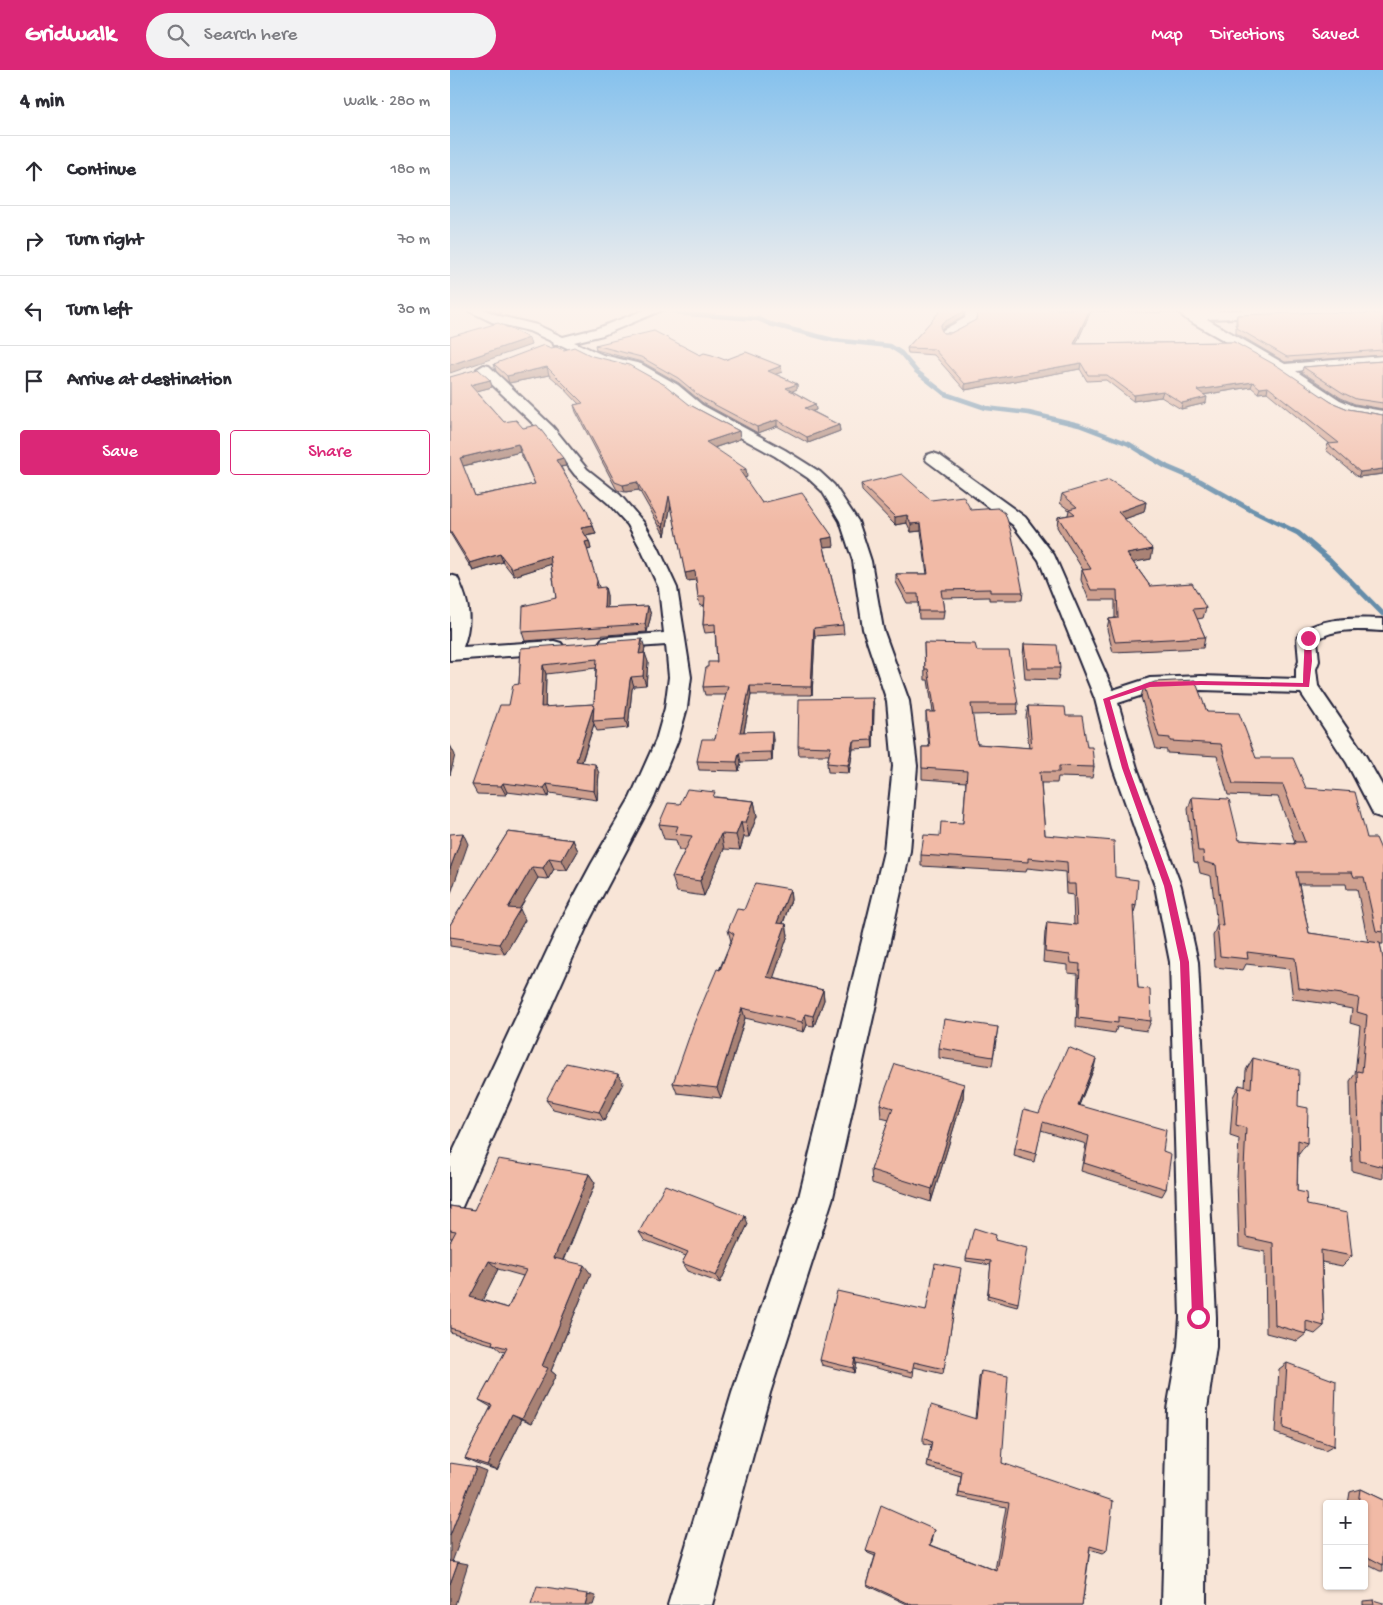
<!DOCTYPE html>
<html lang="en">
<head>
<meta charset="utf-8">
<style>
	:root { --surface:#fff; --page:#f2f2f3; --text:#2b2b33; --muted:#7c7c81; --line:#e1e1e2; --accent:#db2777 }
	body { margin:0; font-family:"Gochi Hand",sans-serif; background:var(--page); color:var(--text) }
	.controls { position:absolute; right:15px; bottom:15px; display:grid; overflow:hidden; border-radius:5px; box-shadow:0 1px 4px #0004 }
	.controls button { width:45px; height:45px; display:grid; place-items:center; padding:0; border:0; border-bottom:1px solid var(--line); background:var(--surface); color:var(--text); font:25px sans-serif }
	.stop { position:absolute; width:15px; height:15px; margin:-11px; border:4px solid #db2777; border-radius:50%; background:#fff }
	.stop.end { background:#db2777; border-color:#fff; box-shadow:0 1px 5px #0008 }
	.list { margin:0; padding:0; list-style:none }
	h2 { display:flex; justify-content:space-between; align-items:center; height:65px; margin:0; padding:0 20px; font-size:21px }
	h2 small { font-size:16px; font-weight:400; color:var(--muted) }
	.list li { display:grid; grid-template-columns:32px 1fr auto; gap:15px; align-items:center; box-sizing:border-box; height:70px; padding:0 20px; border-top:1px solid var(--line) }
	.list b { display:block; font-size:19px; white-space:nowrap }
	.list em { font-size:16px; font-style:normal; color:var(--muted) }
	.actions { display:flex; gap:10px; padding:15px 20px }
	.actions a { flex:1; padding:11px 0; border:1px solid var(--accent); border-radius:5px; text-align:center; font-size:18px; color:var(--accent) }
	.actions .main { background:var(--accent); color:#fff }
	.icon { flex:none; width:28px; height:28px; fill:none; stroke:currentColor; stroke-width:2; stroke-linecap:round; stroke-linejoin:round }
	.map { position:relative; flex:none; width:933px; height:1535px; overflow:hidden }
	header { display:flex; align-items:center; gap:30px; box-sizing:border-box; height:70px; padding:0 25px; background:var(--accent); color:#fff }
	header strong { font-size:24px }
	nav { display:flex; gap:28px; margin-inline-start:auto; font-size:18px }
	.search { width:350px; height:45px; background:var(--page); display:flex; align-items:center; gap:12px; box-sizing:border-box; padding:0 18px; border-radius:28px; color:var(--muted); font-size:19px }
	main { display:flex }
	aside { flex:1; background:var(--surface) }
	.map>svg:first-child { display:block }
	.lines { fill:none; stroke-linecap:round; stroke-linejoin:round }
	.stream-far1 { stroke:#658daa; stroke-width:4.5 }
	.stream { stroke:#658daa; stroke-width:5 }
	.minor-casing { stroke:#22223b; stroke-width:4 }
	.minor { fill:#fbf7ec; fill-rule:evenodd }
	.wall { fill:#cfa08f; stroke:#22223b; fill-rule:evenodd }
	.shaded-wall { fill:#a98274; stroke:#22223b }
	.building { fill:#f1baa6; stroke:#22223b; fill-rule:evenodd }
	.route { fill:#db2777 }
</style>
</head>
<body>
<header>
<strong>Gridwalk</strong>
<div class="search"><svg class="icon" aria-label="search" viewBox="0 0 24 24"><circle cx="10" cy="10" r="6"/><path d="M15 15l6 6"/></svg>Search here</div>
<nav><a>Map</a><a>Directions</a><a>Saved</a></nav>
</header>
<main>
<aside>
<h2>4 min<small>Walk · 280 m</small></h2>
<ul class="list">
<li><svg class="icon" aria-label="ahead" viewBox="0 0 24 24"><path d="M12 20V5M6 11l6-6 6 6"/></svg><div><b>Continue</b></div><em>180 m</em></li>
<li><svg class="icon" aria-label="right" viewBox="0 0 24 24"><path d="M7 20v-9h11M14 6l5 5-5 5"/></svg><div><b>Turn right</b></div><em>70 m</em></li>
<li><svg class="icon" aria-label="left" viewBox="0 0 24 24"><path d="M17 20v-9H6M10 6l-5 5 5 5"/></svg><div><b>Turn left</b></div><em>30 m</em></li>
<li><svg class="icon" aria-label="arrive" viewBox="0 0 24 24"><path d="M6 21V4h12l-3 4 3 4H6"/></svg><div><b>Arrive at destination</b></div></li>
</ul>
<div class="actions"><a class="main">Save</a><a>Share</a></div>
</aside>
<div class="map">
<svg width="933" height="1535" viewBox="0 0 933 1535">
	<rect width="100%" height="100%" fill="#f8e5d7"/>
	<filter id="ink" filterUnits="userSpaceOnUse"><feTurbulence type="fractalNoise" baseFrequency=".02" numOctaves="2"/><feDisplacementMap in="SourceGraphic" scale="10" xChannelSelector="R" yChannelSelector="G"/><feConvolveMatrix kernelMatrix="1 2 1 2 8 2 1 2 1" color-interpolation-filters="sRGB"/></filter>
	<g filter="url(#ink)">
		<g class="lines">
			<path class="stream-far1" d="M215,239L237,244L308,249L320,254L383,270L440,276L451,283L466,301L495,324L536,338L579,343L629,355L679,374L695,384"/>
			<path class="stream" d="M693,383L717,397L750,411L801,440L848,463L880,490L933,544"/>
			<g class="minor-casing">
				<g id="minor">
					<path d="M15,239H33L50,246L87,255L113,267L145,259L197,239H215L153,265L124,272L153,285L191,294L228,315L252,335L335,380L370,402L384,415L408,451L421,491L433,559L459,631L467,696L460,781L383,1127L320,1323L262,1535H218L282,1323L349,1127L434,781L443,696L437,631L413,559L403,491L390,451L372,421L358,408L325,386L242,341L218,321L181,300L144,291L111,275H104L103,272L79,261L42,252Z"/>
					<path d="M516,239H528L525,253L501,266H493L491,263L493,260L515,248Z"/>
					<path d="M725,239H740L745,242L819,239H933V247L874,245L757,249L835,294L933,286V294L846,301L890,330L904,336L933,341V349L896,343L880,336L828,301L736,249Z"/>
					<path d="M34,295L39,296L103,357L137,399L170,425L194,453L208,477L227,518L241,607L237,638L228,670L204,728L140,849L12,1137L0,1142V1088L112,849L142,793L180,728L206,670L215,638L219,607L216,575L159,579L152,577L149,573L152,569L159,567L214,563L209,518L190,477L178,455L158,433L125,405L93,363L29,302L27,299Z"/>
					<path d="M483,383L489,385L575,447L604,485L663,620L700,608L751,606L846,609V599L849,591L847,568C862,546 909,548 933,549V561C913,560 884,557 867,570L869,591L866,599L868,616L915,685L933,717V748L924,745L897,693L851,623L751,620L702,622L668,633L687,698L731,816L748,892L766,1247V1277L757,1339L756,1535H712L717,1339L728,1277L730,1247L720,892L705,816L663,698L645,629L589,490L563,455L477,391L475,388L477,385Z"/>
					<path d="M0,505L7,507L9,511C20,535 22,552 13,577L104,571L111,573L114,577L111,581L104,583L0,590Z"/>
				</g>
			</g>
			<use href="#minor" class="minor"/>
		</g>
		<g class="wall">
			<path d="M36,239H49L51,244Z"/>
			<path d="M492,239H514L513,247L492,258L491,260L493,263H501L526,250L528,239H727L726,243L641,241L626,274L784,272L881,332L898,339L933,345V404L908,407L876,380L878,374H880L817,322L808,323L801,317L753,325L756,333L731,339L711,327L683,331L656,310L637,311L630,299L515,320L484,285L458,283L457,278Z"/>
			<path d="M933,244V285L835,292L786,263V250L787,245Z"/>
			<path d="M145,275L250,285L332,302L325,304L347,314V319L342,321L365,334L366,340L362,341L389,355L390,361L358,373L327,356L308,363L253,333L229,313L192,292L146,280Z"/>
			<path d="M101,278L240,335L289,361L290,369L264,378L297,407L294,408L312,433L384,476L374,477L393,555L394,564L365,566L362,625H301L294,662L323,669L322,691L291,692L289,701L249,700L247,691L265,669L276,625H255L253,617L258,597L267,592L265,562L255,563L253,555L254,535L250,536L248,527L246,510L237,511L221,434L215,466L189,420L175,422L167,420L126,342L124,335L129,334L113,317L99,305L59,313L46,301L44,294Z"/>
			<path d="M933,291V339L905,334L891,328L852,302L853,297Z"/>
			<path d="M0,307L40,310L42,317L26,321L54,352L73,358L116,396L111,397L143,456L146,464L136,466L139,471L141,479L137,480L149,517L157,525V538L198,536L201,545L197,562L75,571L72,562L106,528L101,494L64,506L53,492L23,501L0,463ZM70,382L85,414L25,426L13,396Z"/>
			<path d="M411,414L521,440L573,522L572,530H539V527L492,528L494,541L493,549H469L468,533H457L446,512V504H477L471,461L461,462L457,453L445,455L412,421Z"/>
			<path d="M612,424L696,432L694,442L674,449L701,489L683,492L700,516L756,538L753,548L747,549L755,567L753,578L663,582L657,559L659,549L665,548V530H639L631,510L632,500H633L607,457L608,447L618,445L619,440L610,433Z"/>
			<path d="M474,573L527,581L568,634L567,644L522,645L527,674L579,678L576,647L578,636L616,646L637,677L644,697L642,708L608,707L607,713H591L595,765L665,807L686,836L683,845L688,918L701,951L697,961L667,957L665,963L626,957L628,904L618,903V895L593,892L595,862L597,852L624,855L623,825L616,824L615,802L577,798L576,802L471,796V785L490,766L513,753L516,712L472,709V677H479L476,653V642H483L478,610H475Z"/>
			<path d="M574,574L610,598L608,610L575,609L573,586Z"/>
			<path d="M71,578H195L194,583L198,592L196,615L184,616L182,619L178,658L147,661L144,654L132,692L149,703L147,730L100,723L98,727L57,722L56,725L27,724L22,715L69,614ZM146,598L144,634L95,637L96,604Z"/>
			<path d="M694,616L757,642L806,688L856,718L917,768L933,784V874H930L933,889V1109L902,1101L900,1011L905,1004L910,956L900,953L902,939L886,936L885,935L843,929L839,899L796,894L793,900L765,897L763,866L767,855L761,806L750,803L748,793L744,792L738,739L742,727L789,770L843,774L845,772L828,727L778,725L767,686L717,683V680L706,679L691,627ZM849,814H896L897,819H907L918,872L859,863Z"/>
			<path d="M424,636L423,678L403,679L399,703L378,702L377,693L379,685H349L348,676Z"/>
			<path d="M266,727L304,731L307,746L299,767H294L290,780L274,779L254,826L227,822L222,807L235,780H229L226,770L214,769L209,754L230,734Z"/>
			<path d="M58,762L123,770L128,781L117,800L104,799L98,809L88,808L69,839L75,850L55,884L0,876V855Z"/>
			<path d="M340,819L341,830L333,854H336L338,865L323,908L373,920L374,930L364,956L357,955L354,962L295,948L271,1028L227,1023L223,1013L281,871L278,860L294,840Z"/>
			<path d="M548,957L542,996L489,988V978Z"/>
			<path d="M803,988L848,1036L857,1073L849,1084H848L847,1121L857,1135L902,1186L892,1196L872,1192L874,1256L865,1264L856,1261V1264L847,1271L816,1263L815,1182L789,1177L787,1108L789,1069L780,1066L783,1027L789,1015L795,1017L796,1000Z"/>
			<path d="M644,998L629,1035L713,1081L716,1119L712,1126L631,1101L636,1074L591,1060L584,1092L564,1086L565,1078L589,1043Z"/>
			<path d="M173,1013L154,1051L103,1039L96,1030Z"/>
			<path d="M514,1014L513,1028L481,1132L422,1113L421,1100L439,1050L431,1048L430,1034Z"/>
			<path d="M139,1104L145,1113L114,1191L141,1204L101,1301L106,1305L82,1353L72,1349L47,1400L26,1393L15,1388L41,1337L29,1330L55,1282L51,1281L44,1275L0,1262V1172L2,1168H0V1136L24,1140ZM48,1199L73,1206L58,1238L32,1230Z"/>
			<path d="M298,1154L270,1213L237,1201L232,1193L236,1186L194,1170L189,1162Z"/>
			<path d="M545,1170L568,1233L567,1237L537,1229L541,1195L516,1191V1188Z"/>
			<path d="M510,1205L493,1304L464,1297L463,1307L406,1293L404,1303L372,1295L370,1290L476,1241Z"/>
			<path d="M837,1293L884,1376L875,1381L825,1363L829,1299Z"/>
			<path d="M531,1301L552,1393L657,1481L652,1484L640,1480L632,1535H459L418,1516L417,1514L425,1486L418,1483L416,1481L485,1460L481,1475L545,1500L556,1437L508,1427L511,1407L477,1397L481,1376L473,1374V1368L525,1349L529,1308Z"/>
			<path d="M910,1419L933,1430V1501H930L914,1493V1434H898L900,1422Z"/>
			<path d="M923,1530L933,1535H913V1531Z"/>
		</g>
		<g class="shaded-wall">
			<path d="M514,239L513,247L492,258L489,262L490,257L492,253Z"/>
			<path d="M640,239H641V241L624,279V274Z"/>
			<path d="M79,268L81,275L0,303V295Z"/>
			<path d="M631,293L630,299L515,320V314Z"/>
			<path d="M331,296L332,302L318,307V301Z"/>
			<path d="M97,297L99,305L59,313L57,306Z"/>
			<path d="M40,310L42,317L23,322L20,315Z"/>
			<path d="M803,312L801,317L746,326L747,320Z"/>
			<path d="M347,314V319L336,324V318Z"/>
			<path d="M818,317L817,322L808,323L810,318Z"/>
			<path d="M713,321L711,327L683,331L684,325Z"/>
			<path d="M757,327L756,333L731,339L732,333Z"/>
			<path d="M365,334L366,340L356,343L355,338Z"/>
			<path d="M327,350V356L308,363L307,357Z"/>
			<path d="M389,355L390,361L358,373L357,367Z"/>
			<path d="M289,361L290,369L257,380L256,372Z"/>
			<path d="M68,374L70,382L13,396L10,388Z"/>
			<path d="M113,388L116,396L109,397L106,390Z"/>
			<path d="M296,399L297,407L291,409L290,401Z"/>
			<path d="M933,399V404L908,407L910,402Z"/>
			<path d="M187,412L189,420L175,422L173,415Z"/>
			<path d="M219,426L221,434L215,466L213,457Z"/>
			<path d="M696,432L694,442L666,452L668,442Z"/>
			<path d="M457,445V453L445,455V447Z"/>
			<path d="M471,453V461L461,462V454Z"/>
			<path d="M143,456L146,464L133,466L131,458Z"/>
			<path d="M383,467L384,476L373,477L372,469Z"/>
			<path d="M139,471L141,479L137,480L135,472Z"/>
			<path d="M703,479L701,489L675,494L677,484Z"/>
			<path d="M50,484L53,492L23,501L20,493Z"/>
			<path d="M100,486L102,494L64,506L61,498Z"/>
			<path d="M245,501L247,510L237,511L235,503Z"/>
			<path d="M155,517L157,525V546L154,538Z"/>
			<path d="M198,536L201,545L197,562L195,554Z"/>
			<path d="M364,558L365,566L362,625L361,617Z"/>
			<path d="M192,569L195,578L192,593L189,584Z"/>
			<path d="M195,583L198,592L196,615L193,606Z"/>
			<path d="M93,595L96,604L95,646L91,637Z"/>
			<path d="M181,607L184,616L182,619L178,658L175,649L180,610Z"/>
			<path d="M300,616L301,625L292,671L290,662Z"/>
			<path d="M423,628L424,636L423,678L422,670Z"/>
			<path d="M144,635L143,651L144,654L129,700L126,691Z"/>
			<path d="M322,661L323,669L322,691L321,682Z"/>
			<path d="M403,671V679L399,703L398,695Z"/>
			<path d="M0,675L5,685L0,705Z"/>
			<path d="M289,683L291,692L289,701L287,692Z"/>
			<path d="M145,694L149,703L147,730L144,721Z"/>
			<path d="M53,713L57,722L56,725L51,716Z"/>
			<path d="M97,714L100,723L98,727L94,718Z"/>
			<path d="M304,731L307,746L299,767L296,752Z"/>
			<path d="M291,752L294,767L290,780L286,765Z"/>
			<path d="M13,763L18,774L0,826V799Z"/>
			<path d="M271,764L274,779L254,826L250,811Z"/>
			<path d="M123,770L128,781L117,800L112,790Z"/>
			<path d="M99,788L104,799L98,809L93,798Z"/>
			<path d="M82,797L88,808L64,848L58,838Z"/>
			<path d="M340,819L341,830L329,864L327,853Z"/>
			<path d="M70,839L75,850L55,884L49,874Z"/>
			<path d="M336,854L338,865L320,918L317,907Z"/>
			<path d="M373,920L374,930L364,956L363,946Z"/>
			<path d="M292,938L295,948L271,1028L267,1018Z"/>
			<path d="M355,944L357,955L354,962L352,952Z"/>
			<path d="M646,989L644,998L626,1043L628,1035Z"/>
			<path d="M168,1004L173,1013L154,1051L149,1042Z"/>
			<path d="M514,1014L513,1028L481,1132L482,1119Z"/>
			<path d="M139,1104L145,1113L111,1197L104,1188Z"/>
			<path d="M295,1146L298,1154L270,1213L266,1206Z"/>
			<path d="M39,1191L48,1199L30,1235L20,1227Z"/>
			<path d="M134,1195L141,1204L101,1301L106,1305L82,1353L72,1348L92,1296Z"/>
			<path d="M405,1288L406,1293L404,1303L403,1298Z"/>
			<path d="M62,1344L72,1349L47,1400L37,1395Z"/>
			<path d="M26,1397L36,1401L2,1492H0V1466Z"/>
			<path d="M8,1492L18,1494L5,1535H0V1514Z"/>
			<path d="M138,1524L146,1526L143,1535H135Z"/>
		</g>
		<g class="building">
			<path d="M492,239H514L513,242L492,253L490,257L493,263H501L526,250L528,239H640L624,274L784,272L829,297L881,332L898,339L933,345V399L910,402L878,374L889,373L818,317L810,318L803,312L747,320L757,327L732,333L713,321L684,325L657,305H638L631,293L515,314L484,279L457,278Z"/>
			<path d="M876,242L933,244V280L837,287L787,258V245Z"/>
			<path d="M48,253L79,268L0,295V267Z"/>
			<path d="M204,261L250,285L254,283L262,285L275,290L296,282L331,296L318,301L347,314L336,318L365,334L355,338L389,355L357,367L327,350L307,357L252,328L228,308L191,287L145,275Z"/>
			<path d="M94,275L101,278L106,277L114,280L124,277L142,286L179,295L215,315L240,335L289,361L256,372L296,399L290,401L312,433L352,423L383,467L372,469L393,555L364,558L361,617L300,616L290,662L322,661L321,682L289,683L287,692L247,691L252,669H265L278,616L253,617L256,597H258V592H267L265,554L253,555L255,527H248L245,501L235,503L219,426L213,457L187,412L173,415L165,412L124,335L133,333L97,297L57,306L44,294Z"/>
			<path d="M933,291V333L906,329L893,323L853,297Z"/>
			<path d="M28,299L40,310L20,315L54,352L66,350L73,358L87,355L113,388L106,390L137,441L143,456L131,458L139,471L135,472L147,511L146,518L155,517L154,538L198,536L195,554L72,562L73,536L106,528L100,486L61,498L50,484L20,493L0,461V307ZM68,374L85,414L25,426L10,388Z"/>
			<path d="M452,404L481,430L513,426L521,440L548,438L555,443L561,461L573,522H540V519L491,520L494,541H469L468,524H457L446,504H478L471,453L461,454L457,445L445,447L411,414Z"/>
			<path d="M659,410L696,432L668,442L703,479L677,484L700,516L742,513L756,538L743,539L755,567L665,572L659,549L668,548L667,520H641L632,500L641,499L608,447L625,444L619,439L627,437L612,424Z"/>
			<path d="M192,569L189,584L195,583L193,606L181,607L180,610L175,649L143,651L144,635L126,691L145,694L144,721L97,714L94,718L53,713L51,716L22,715L50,635H59L63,615L69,614L71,578ZM147,589L144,634L91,637L93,595Z"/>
			<path d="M474,573L525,574L527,581H559L568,634H521L527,674L582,678L578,636L615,637L616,646H632L637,677H642L644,697L609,696V702H590L595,765L664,771L665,807L688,810L686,836L683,835L688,918L700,919L701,951L668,947V953L628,948L630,894L621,893L620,885L595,882L597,852L627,855L625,814H618L617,792L578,788V792L471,785L474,765L490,766L491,752L513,753L517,701L472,698V677H480L476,642H485L478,599H475Z"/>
			<path d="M574,574L607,575L610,598H577Z"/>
			<path d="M745,610L757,642L789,643L806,688H843L856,718L905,722L917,768H926L933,784V862L926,861L914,807H904L902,802H846L859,863L930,873L933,889V1097L910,1091L907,1001L912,1002L917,945L907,942L909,928L893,925L892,924L849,918L845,888L797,882L798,889L770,886L767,855L773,856L766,795L754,792L753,781H748L742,727L779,729L789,770L845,774L844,772H855L833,715L783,714L771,674L720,671V668L709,667L694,616L705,612Z"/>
			<path d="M423,628L422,670L403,671L398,695L377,693L381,677L348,676L349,629Z"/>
			<path d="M237,719L265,722L263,727L304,731L296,752H291L286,765L271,764L250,811L222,807L242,766L225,764L228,756L209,754L218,733L230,734Z"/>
			<path d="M58,762L123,770L112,790L99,788L93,798L82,797L58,838L70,839L49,874L0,867V855Z"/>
			<path d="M13,763L0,799V764Z"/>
			<path d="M305,813L340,819L327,853L336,854L317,907L373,920L363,946L355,944L352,952L292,938L267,1018L223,1013L244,953L267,899L270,900L284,864L278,860L287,839L294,840Z"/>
			<path d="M494,949L548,957L543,987L489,978Z"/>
			<path d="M618,977L646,989L628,1035L716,1060L713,1081L721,1084L716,1119L634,1093L639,1066L593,1052L586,1084L565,1078L574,1039L589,1043Z"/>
			<path d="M803,988L849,1000L848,1036L858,1038L857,1073L848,1070L847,1121L856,1123L857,1135L897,1143L902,1186L871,1180L874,1256L856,1251V1264L825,1255L823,1173L796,1167L794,1098L796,1058L786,1055L789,1015L801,1018Z"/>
			<path d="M116,993L168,1004L149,1042L96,1030Z"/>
			<path d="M445,994L514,1014L482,1119L421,1100L443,1038L430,1034Z"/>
			<path d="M48,1089L139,1104L104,1188L134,1195L92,1296L98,1298L72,1348L62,1344L37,1395L15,1388L42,1335L29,1330L57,1278L42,1274L43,1271L0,1258V1172L6,1161L0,1160V1136L24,1140ZM39,1191L76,1200L58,1238L20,1227Z"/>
			<path d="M215,1115L295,1146L266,1206L232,1193L238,1182L189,1162Z"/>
			<path d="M524,1158L546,1165L545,1170L577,1178L568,1233L538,1225L541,1191L516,1188Z"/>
			<path d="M485,1193L511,1198L494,1299L464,1292L462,1302L405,1288L403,1298L370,1290L387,1221L476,1241Z"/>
			<path d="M837,1293L886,1311L884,1376L833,1358Z"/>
			<path d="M531,1301L558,1306L552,1393L663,1431L657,1481L640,1476L632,1535H462L417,1514L426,1484L416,1481L431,1436L485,1460L480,1475L547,1501L559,1433L509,1423L512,1402L478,1392L482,1372L473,1368L481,1335L526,1349Z"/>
			<path d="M0,1393L26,1397L0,1466Z"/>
			<path d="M910,1419L933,1430V1495L914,1485V1434H908Z"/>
			<path d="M0,1491L8,1492L0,1514Z"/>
			<path d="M87,1517L138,1524L135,1535H81Z"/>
			<path d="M923,1530L933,1533V1535H924Z"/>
		</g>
	</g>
	<linearGradient id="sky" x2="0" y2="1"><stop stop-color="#85c1ed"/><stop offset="0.53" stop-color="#fcf3ed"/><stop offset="1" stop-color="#fcf3ed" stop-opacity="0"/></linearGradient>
	<rect width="933" height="454" fill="url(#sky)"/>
	<path class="route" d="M858,566L861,568L862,591L859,617L751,615L700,617L660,630L679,698L722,816L739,892L754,1247L753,1252L748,1253L744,1252L742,1247L730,892L714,816L672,698L653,629L700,612L751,611L853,613C853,598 855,583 854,568Z"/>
</svg>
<div class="controls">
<button>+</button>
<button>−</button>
</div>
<div class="stop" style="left:748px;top:1247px"></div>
<div class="stop end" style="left:858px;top:568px"></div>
</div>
</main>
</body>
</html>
